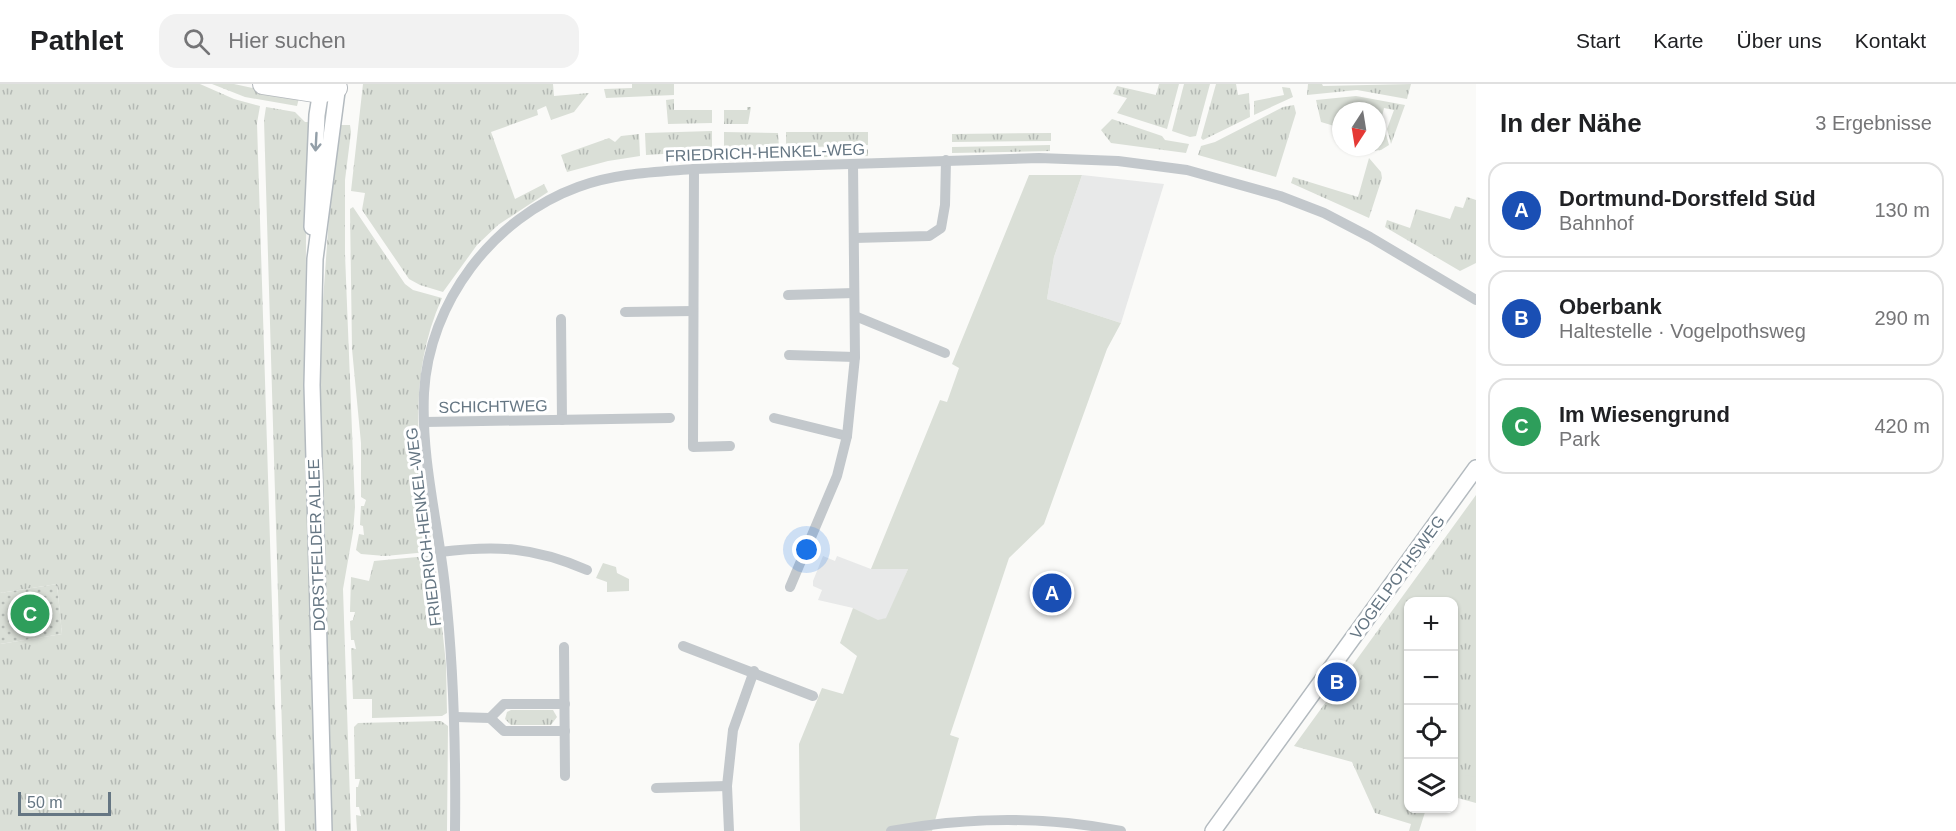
<!DOCTYPE html>
<html lang="de">
<head>
<meta charset="utf-8">
<style>
	:root { --surface:#fff; --page:#f2f2f2; --text:#202124; --muted:#757577; --line:#e0e0e0; --accent:#e4572e }
	body { margin:0; font-family:Helvetica,sans-serif; background:var(--page); color:var(--text) }
	.controls { position:absolute; right:18px; bottom:18px; display:grid; overflow:hidden; border-radius:12px; box-shadow:0 2px 4px #0004 }
	.controls button { width:54px; height:54px; display:grid; place-items:center; padding:0; border:0; border-bottom:2px solid var(--line); background:var(--surface); color:var(--text); font:30px sans-serif }
	.compass { position:absolute; left:1332px; top:18px; width:54px; height:54px; border-radius:50%; background:var(--surface); box-shadow:0 2px 4px #0004; rotate:192deg }
	.scale { position:absolute; left:18px; bottom:15px; width:93px; box-sizing:border-box; padding-left:6px; border:3px solid #657683; border-top:0; font-size:16px; line-height:21px; white-space:nowrap; color:#657683; -webkit-text-stroke:4px #fff; paint-order:stroke }
	.you { position:absolute; left:807px; top:466px; width:21px; height:21px; margin:-15px; border:4px solid #fff; border-radius:50%; background:#1a73e8; box-shadow:0 0 0 9px #1a73e833 }
	.badge { display:grid; place-items:center; width:39px; height:39px; border-radius:50%; background:var(--accent); color:#fff; font-size:20px; font-weight:700 }
	.pin { position:absolute; translate:-50% -50%; border:3px solid #fff; box-shadow:0 2px 6px #0006 }
	.list { margin:0; padding:0; list-style:none }
	h2 { display:flex; justify-content:space-between; align-items:center; height:78px; margin:0; padding:0 24px; font-size:26px }
	h2 small { font-size:20px; font-weight:400; color:var(--muted) }
	.list li { display:grid; grid-template-columns:39px 1fr auto; gap:18px; align-items:center; box-sizing:border-box; height:96px; margin:0 12px 12px; padding:0 12px; border:2px solid var(--line); border-radius:18px }
	.list b { display:block; font-size:22px; white-space:nowrap }
	.list p { margin:0; font-size:20px; white-space:nowrap; color:var(--muted) }
	.list em { font-size:20px; font-style:normal; color:var(--muted) }
	.icon { flex:none; width:33px; height:33px; fill:none; stroke:currentColor; stroke-width:2; stroke-linecap:round; stroke-linejoin:round }
	.map { position:relative; flex:none; width:1476px; height:747px; overflow:hidden }
	header { display:flex; align-items:center; gap:36px; box-sizing:border-box; height:84px; padding:0 30px; background:var(--surface); border-bottom:2px solid var(--line) }
	header strong { font-size:28px }
	nav { display:flex; gap:33px; margin-inline-start:auto; font-size:21px }
	.search { width:420px; height:54px; background:var(--page); display:flex; align-items:center; gap:15px; box-sizing:border-box; padding:0 21px; border-radius:18px; color:var(--muted); font-size:22px }
	main { display:flex }
	aside { flex:1; background:var(--surface) }
	.map>svg:first-child { display:block }
	.built { fill:#e8e9e9 }
	.grass { fill:url(#grass-tufts) }
	.park { fill:#dadfd7 }
	.garden { fill:url(#garden-dots) }
	.lines { fill:none; stroke-linecap:round; stroke-linejoin:round }
	.secondary-casing { stroke:#b3babf; stroke-width:18 }
	.highway-casing { stroke:#b4b9bd; stroke-width:22 }
	.street { stroke:#c3c8cc; stroke-width:10 }
	.secondary { stroke:#fff; stroke-width:15 }
	.highway { stroke:#fff; stroke-width:20 }
	.oneway { stroke:#939fa8 }
	.labels { text-anchor:middle; stroke-width:6; stroke-linejoin:round; paint-order:stroke }
	.street-label { font-size:16px; fill:#657683; stroke:#fff }
</style>
</head>
<body>
<header>
<strong>Pathlet</strong>
<div class="search"><svg class="icon" aria-label="search" viewBox="0 0 24 24"><circle cx="10" cy="10" r="6"/><path d="M15 15l6 6"/></svg>Hier suchen</div>
<nav><a>Start</a><a>Karte</a><a>Über uns</a><a>Kontakt</a></nav>
</header>
<main>
<div class="map">
<svg width="1476" height="747" viewBox="0 0 1476 747">
	<defs>
		<pattern id="grass-tufts" width="24" height="20" patternUnits="userSpaceOnUse" patternTransform="scale(1.5)"><rect width="24" height="20" fill="#dadfd7"/><path d="M3 7l-1-3M5 7V3M7 7l1-3M15 17l-1-3M17 17v-4M19 17l1-3" fill="none" stroke="#b4b9b4"/></pattern>
		<pattern id="garden-dots" width="8" height="8" patternUnits="userSpaceOnUse" patternTransform="scale(1.5)"><rect width="8" height="8" fill="#dadfd7"/><path d="M2 2h.1M6 6h.1" fill="none" stroke="#b4b9b4" stroke-width="1.8" stroke-linecap="round"/></pattern>
	</defs>
	<rect width="100%" height="100%" fill="#fafaf8"/>
	<g class="built">
		<path d="M1082,91L1164,100L1121,239L1047,215L1054,173Z"/>
		<path d="M823,472L835,477L837,472L871,485H908L887,534L878,537L853,524L818,516L822,506L813,502V497Z"/>
	</g>
	<g class="grass">
		<path d="M0,0H200L234,15L260,22L257,39L279,747H0V560L62,550L57,500L0,509Z"/>
		<path d="M212,0H234L299,14L297,22L245,13Z"/>
		<path d="M363,0H553L554,12L589,9L574,28L551,36L546,22L537,26L538,31L491,48L515,115L544,100L548,108L498,141L477,161L443,208L420,201L409,195L362,126L365,109L351,107Z"/>
		<path d="M632,0H674V11L606,14L604,5L632,4Z"/>
		<path d="M1159,0H1179L1167,45L1117,29L1127,14L1113,10L1117,2L1156,11Z"/>
		<path d="M1184,0H1210L1196,52L1190,53L1172,47Z"/>
		<path d="M1216,0H1236L1238,11L1249,9L1250,33L1203,56L1201,54Z"/>
		<path d="M1308,0H1322L1323,2L1411,0L1407,15L1357,6L1307,11Z"/>
		<path d="M1282,3L1290,4L1293,13L1254,31V17L1284,11Z"/>
		<path d="M1356,12L1405,21L1391,60L1387,45L1394,26L1384,24L1380,41L1384,43L1389,61L1381,66L1372,67L1373,63H1377V27H1341V44L1321,38L1316,16Z"/>
		<path d="M674,15V26H712V39L668,40L666,16Z"/>
		<path d="M1294,21L1296,29L1276,93L1198,71L1201,62L1215,58L1283,23Z"/>
		<path d="M266,23L295,28L305,38H311L306,155L305,365L317,747H285L264,36Z"/>
		<path d="M747,23H751L748,40H724V26H747Z"/>
		<path d="M1112,35L1162,52L1165,56L1189,60L1186,69L1111,59L1101,46Z"/>
		<path d="M339,41H350L351,48L345,96V170L355,423L353,448L343,505L351,747H331L318,286L331,105Z"/>
		<path d="M712,47V67L646,71L645,49Z"/>
		<path d="M724,48L778,49L779,64L724,67Z"/>
		<path d="M786,48H868V61L786,64Z"/>
		<path d="M1051,49V57L952,58V50Z"/>
		<path d="M639,50L640,72L608,77L567,88L561,71L609,54L615,58L621,52Z"/>
		<path d="M1050,61V67L952,69V63Z"/>
		<path d="M868,65V72L786,74V68Z"/>
		<path d="M1369,74L1381,88L1382,94L1369,134L1291,99L1293,93L1358,113Z"/>
		<path d="M1467,113L1476,116V179L1460,187L1385,143L1387,136L1410,144L1416,125L1450,135L1455,122L1463,124Z"/>
		<path d="M353,123L405,200L413,206L442,214C406,294 418,378 432,462L428,468L385,472L361,470L356,466L359,450L364,451L363,442L360,441L361,422H364L366,416L361,413V359L352,265L350,125Z"/>
		<path d="M1476,411V719L1454,713V518H1408V724L1426,725L1419,747H1409L1411,740L1375,729L1352,678L1294,662Z"/>
		<path d="M428,472L435,477L446,580L447,629L442,632L372,634V615H353L351,564L356,565L354,556H351L350,537L353,536L355,528H350L351,493L369,497L374,477Z"/>
		<path d="M511,626H553L557,633L551,641H511L505,635L507,628Z"/>
		<path d="M441,637L448,642L447,747H357L356,731L361,732L359,723H356V703H358L360,695H355L354,643L358,639Z"/>
	</g>
	<g class="park">
		<path d="M1029,91H1082L1054,173L1047,215L1121,239L1107,265L1044,440L1009,474L950,651L959,654L932,747H800L799,660L822,604L843,610L857,572L840,559L853,524L878,536L886,534L908,485H871L940,316L947,318L959,284L952,280Z"/>
		<path d="M603,479L616,483L617,489L629,495V507L607,508V498L596,494Z"/>
		<path d="M1463,640L1476,644L1474,664L1459,669L1454,666C1453,654 1455,648 1463,640Z"/>
		<path d="M1465,691L1476,693V714L1454,707V694Z"/>
	</g>
	<path class="garden" d="M57,500L62,550L0,560V509Z"/>
	<g class="lines">
		<g class="secondary-casing">
			<g id="secondary">
				<path d="M312,143L317,31L322,0"/>
				<path d="M324,747L312,301L315,175L338,0"/>
				<path d="M1213,747L1476,384"/>
			</g>
		</g>
		<g class="highway-casing">
			<path id="highway" d="M263,0L321,9L337,4"/>
		</g>
		<g class="street">
			<path d="M694,85L693,363L730,362"/>
			<path d="M854,154L929,152L941,144L945,121L946,76"/>
			<path d="M788,211L854,209"/>
			<path d="M625,228L693,227"/>
			<path d="M855,232L945,269"/>
			<path d="M561,235L562,336"/>
			<path d="M789,271L855,273"/>
			<path d="M774,334L847,352"/>
			<path d="M425,338L670,334"/>
			<path d="M440,468C497,461 534,463 587,486"/>
			<path d="M790,503L837,392L847,352L855,273L853,80"/>
			<path d="M683,562L813,612"/>
			<path d="M564,563L565,692"/>
			<path d="M456,633L490,634L504,647H565"/>
			<path d="M490,634L504,620H565"/>
			<path d="M656,704L727,702"/>
			<path d="M455,747C456,664 454,586 445,503C438,438 421,375 424,309C429,218 493,134 578,103C615,89 656,88 694,85L1039,74L1118,77L1187,86L1280,112L1324,129L1370,153L1476,216"/>
			<path d="M729,747L727,702L733,646L754,587"/>
			<path d="M891,747C967,733 1045,732 1121,747"/>
		</g>
		<use href="#secondary" class="secondary"/>
		<use href="#highway" class="highway"/>
	</g>
	<defs><path id="oneway-shaft" d="M-6 0H5M1.5-3L5.5 0L1.5 3" fill="none" stroke-width="1.6" stroke-linecap="round" stroke-linejoin="round" transform="scale(1.5)"/></defs>
	<use class="oneway" href="#oneway-shaft" transform="translate(316 58) rotate(93)"/>
	<g class="labels">
		<g class="street-label">
			<text transform="translate(765 68) rotate(-2)" y="6">FRIEDRICH-HENKEL-WEG</text>
			<text transform="translate(493 322) rotate(-1)" y="6">SCHICHTWEG</text>
			<text transform="translate(423 443) rotate(-97)" y="6">FRIEDRICH-HENKEL-WEG</text>
			<text transform="translate(316 461) rotate(-92)" y="6">DORSTFELDER ALLEE</text>
			<text transform="translate(1397 493) rotate(-54)" y="6">VOGELPOTHSWEG</text>
		</g>
	</g>
</svg>
<div class="controls">
<button>+</button>
<button>−</button>
<button><svg class="icon" aria-label="locate" viewBox="0 0 24 24"><circle cx="12" cy="12" r="6"/><path d="M12 2v4M12 18v4M2 12h4M18 12h4"/></svg></button>
<button><svg class="icon" aria-label="layers" viewBox="0 0 24 24"><path d="M12 4l9 5-9 5-9-5zM3 14l9 5 9-5"/></svg></button>
</div>
<svg class="compass" viewBox="-18 -18 36 36"><path d="M0-13l5 13h-10z" fill="#e53935"/><path d="M0 13l5-13h-10z" fill="#757577"/></svg>
<div class="scale">50 m</div>
<div class="you"></div>
<div class="pin badge" style="left:1052px;top:509px;background:#1a4fb4">A</div>
<div class="pin badge" style="left:1337px;top:598px;background:#1a4fb4">B</div>
<div class="pin badge" style="left:30px;top:530px;background:#2e9e5b">C</div>
</div>
<aside>
<h2>In der Nähe<small>3 Ergebnisse</small></h2>
<ul class="list">
<li><span class="badge" style="background:#1a4fb4">A</span><div><b>Dortmund-Dorstfeld Süd</b><p>Bahnhof</p></div><em>130 m</em></li>
<li><span class="badge" style="background:#1a4fb4">B</span><div><b>Oberbank</b><p>Haltestelle · Vogelpothsweg</p></div><em>290 m</em></li>
<li><span class="badge" style="background:#2e9e5b">C</span><div><b>Im Wiesengrund</b><p>Park</p></div><em>420 m</em></li>
</ul>
</aside>
</main>
</body>
</html>
